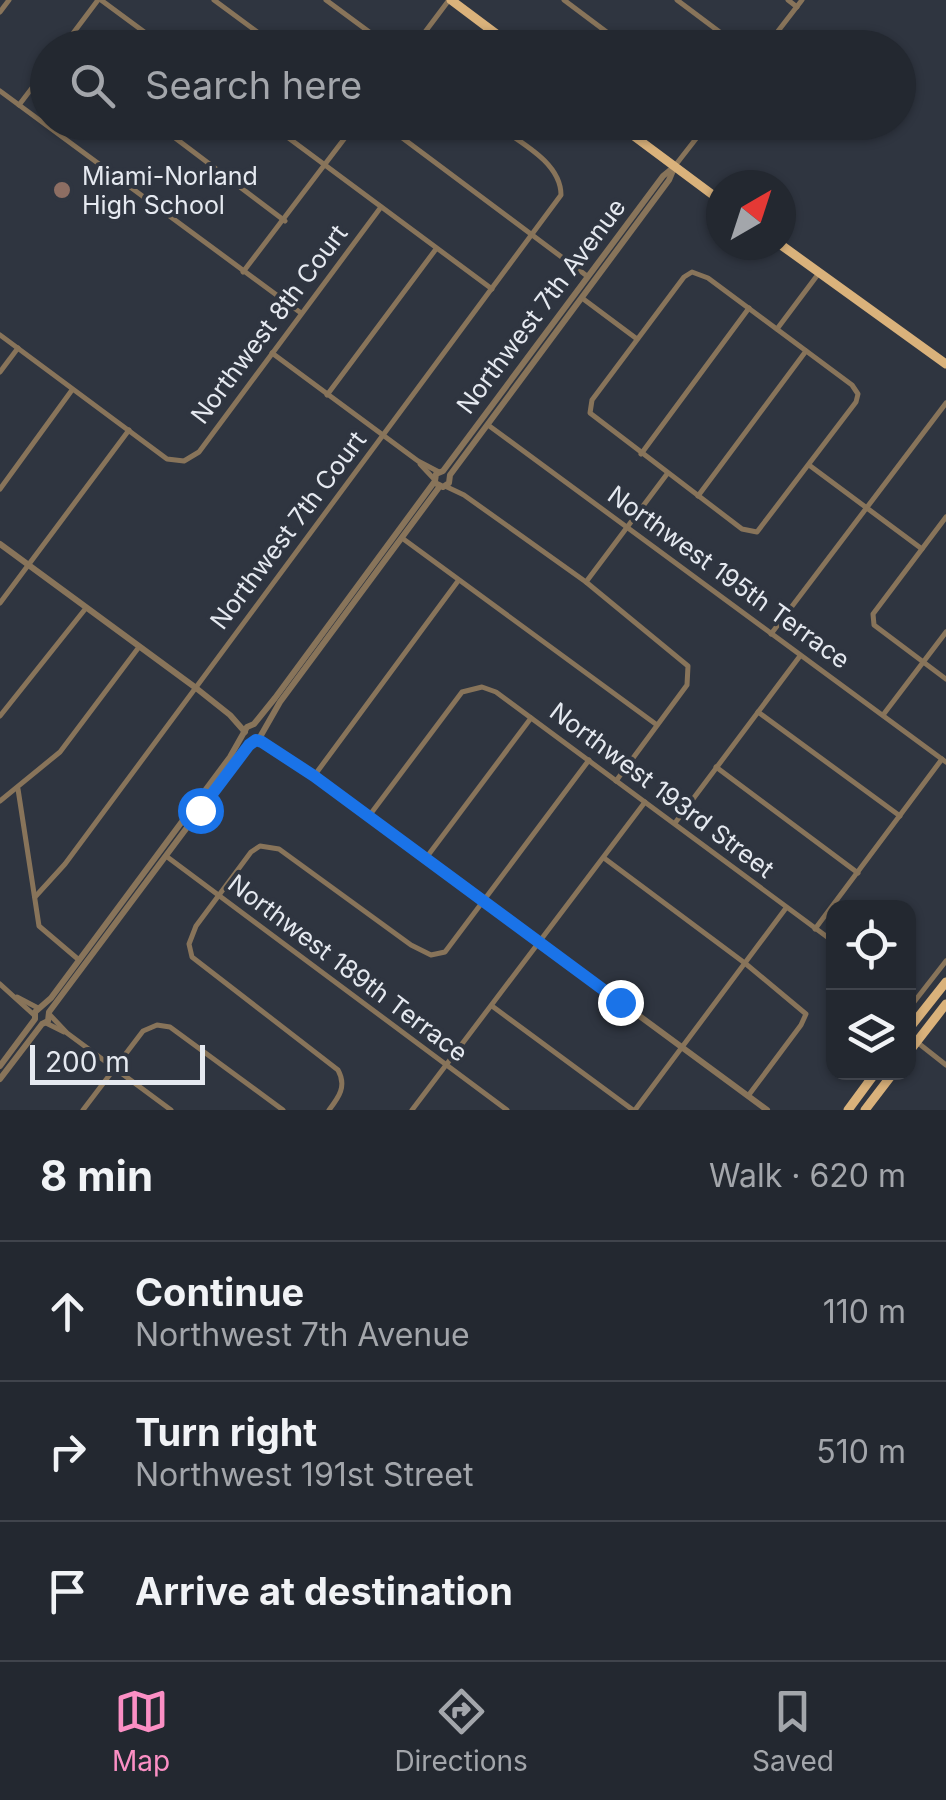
<!DOCTYPE html>
<html lang="en">
<head>
<meta charset="utf-8">
<style>
	:root { --surface:#232830; --page:#2f343c; --text:#f1f3f6; --muted:#a3a6ab; --line:#40444c; --accent:#fb8fc4 }
	body { margin:0; font-family:Inter,sans-serif; background:var(--page); color:var(--text) }
	.controls { position:absolute; right:30px; bottom:30px; display:grid; overflow:hidden; border-radius:20px; box-shadow:0 2px 8px #0004 }
	.controls button { width:90px; height:90px; display:grid; place-items:center; padding:0; border:0; border-bottom:2px solid var(--line); background:var(--surface); color:var(--text); font:50px sans-serif }
	.compass { position:absolute; left:706px; top:170px; width:90px; height:90px; border-radius:50%; background:var(--surface); box-shadow:0 2px 8px #0004; rotate:39deg }
	.scale { position:absolute; left:30px; bottom:25px; width:175px; box-sizing:border-box; padding-left:10px; border:5px solid #e5e9f0; border-top:0; font-size:28px; line-height:35px; white-space:nowrap; color:#e5e9f0; -webkit-text-stroke:8px #2f3540; paint-order:stroke }
	.stop { position:absolute; width:30px; height:30px; margin:-22px; border:8px solid #1a73e8; border-radius:50%; background:#fff }
	.stop.end { background:#1a73e8; border-color:#fff; box-shadow:0 2px 10px #0008 }
	.list { margin:0; padding:0; list-style:none }
	h2 { display:flex; justify-content:space-between; align-items:center; height:130px; margin:0; padding:0 40px; font-size:42px }
	h2 small { font-size:32px; font-weight:400; color:var(--muted) }
	.list li { display:grid; grid-template-columns:65px 1fr auto; gap:30px; align-items:center; box-sizing:border-box; height:140px; padding:0 40px; border-top:2px solid var(--line) }
	.list b { display:block; font-size:38px; white-space:nowrap }
	.list p { margin:0; font-size:32px; white-space:nowrap; color:var(--muted) }
	.list em { font-size:32px; font-style:normal; color:var(--muted) }
	.icon { flex:none; width:55px; height:55px; fill:none; stroke:currentColor; stroke-width:2; stroke-linecap:round; stroke-linejoin:round }
	.map { position:relative; flex:none; width:946px; height:1110px; overflow:hidden }
	.search { position:absolute; background:var(--surface); box-shadow:0 2px 8px #0004; left:30px; right:30px; top:30px; height:110px; display:flex; align-items:center; gap:25px; box-sizing:border-box; padding:0 35px; border-radius:55px; color:var(--muted); font-size:38px }
	.sheet { height:550px; background:var(--surface) }
	nav { display:flex; justify-content:space-around; align-items:center; box-sizing:border-box; height:140px; border-top:2px solid var(--line); background:var(--surface); font-size:28px; color:var(--muted) }
	nav a { display:grid; justify-items:center; gap:5px }
	nav .on { color:var(--accent) }
	.map>svg:first-child { display:block }
	.lines { fill:none; stroke-linecap:round; stroke-linejoin:round }
	.minor { stroke:#88745a; stroke-width:5 }
	.tertiary { stroke:#88745a; stroke-width:6 }
	.primary { stroke:#dab27b; stroke-width:9 }
	.route { stroke:#1a73e8; stroke-width:12 }
	.education-dot { fill:#8d6e63; stroke:#2f3540; stroke-width:4 }
	.labels { text-anchor:middle; stroke-width:8; stroke-linejoin:round; paint-order:stroke }
	.poi-label { font-size:25px; fill:#e5e9f0; stroke:#2f3540; text-anchor:start }
	.street-label { font-size:25px; fill:#e5e9f0; stroke:#2f3540 }
</style>
</head>
<body>
<div class="map">
<svg width="946" height="1110" viewBox="0 0 946 1110">
	<rect width="100%" height="100%" fill="#2f3540"/>
	<g class="lines">
		<g class="minor">
			<path d="M101,0L166,48"/>
			<path d="M214,0L279,48"/>
			<path d="M326,0L391,48"/>
			<path d="M564,0L628,48"/>
			<path d="M677,0L741,48"/>
			<path d="M788,0L797,7"/>
			<path d="M0,12L9,0"/>
			<path d="M62,48L98,0"/>
			<path d="M413,48L449,0"/>
			<path d="M765,48L802,0"/>
			<path d="M0,91L301,313"/>
			<path d="M19,105L48,67"/>
			<path d="M154,122L285,221"/>
			<path d="M267,122L492,289"/>
			<path d="M381,122L587,276"/>
			<path d="M674,167L709,122"/>
			<path d="M243,272L357,122"/>
			<path d="M692,272L708,278L852,385L858,394L856,402L757,532L742,529L590,413L592,400L684,277Z"/>
			<path d="M582,298L637,339"/>
			<path d="M777,329L819,273"/>
			<path d="M0,335L167,459L184,461L199,452L381,207"/>
			<path d="M272,353L418,461L439,472"/>
			<path d="M0,372L18,348"/>
			<path d="M327,395L436,249"/>
			<path d="M488,425L946,762"/>
			<path d="M641,454L749,308"/>
			<path d="M420,464L435,480"/>
			<path d="M809,465L922,549"/>
			<path d="M445,486L464,495L586,582L688,666L687,685L616,781"/>
			<path d="M0,489L72,390"/>
			<path d="M698,496L806,351"/>
			<path d="M946,517L873,614L874,625L946,679"/>
			<path d="M402,538L657,725"/>
			<path d="M586,582L667,474"/>
			<path d="M0,603L129,430"/>
			<path d="M771,634L946,403"/>
			<path d="M758,712L900,816"/>
			<path d="M883,715L946,632"/>
			<path d="M0,716L86,608"/>
			<path d="M716,767L858,873"/>
			<path d="M314,776L458,581"/>
			<path d="M18,789L39,926L79,960"/>
			<path d="M0,801L60,752L139,647"/>
			<path d="M369,816L462,692L482,687L496,692L834,942"/>
			<path d="M675,823L800,656"/>
			<path d="M166,856L507,1110"/>
			<path d="M426,858L531,718"/>
			<path d="M604,858L746,964L806,1014L801,1025L748,1096"/>
			<path d="M35,897L65,864L561,195C561,161 517,141 492,122"/>
			<path d="M815,929L942,759"/>
			<path d="M0,984L34,1015"/>
			<path d="M17,997L38,1008"/>
			<path d="M914,1002L946,961"/>
			<path d="M492,1006L633,1110"/>
			<path d="M50,1015L67,1033L171,1110"/>
			<path d="M46,1023L64,1032"/>
			<path d="M908,1035L946,1065"/>
			<path d="M83,1110L143,1031L157,1025L170,1027L283,1110"/>
			<path d="M329,1110C339,1097 347,1086 338,1070L192,957L189,944L196,926L251,852L260,846L279,849L411,945L431,955L445,952L589,760"/>
			<path d="M412,1110L645,802"/>
			<path d="M635,1110L786,908"/>
		</g>
		<g class="tertiary">
			<path d="M437,484L443,487L449,483L450,475L669,180L674,168"/>
			<path d="M0,544L196,688L230,715L245,732"/>
			<path d="M257,740L314,776L767,1110"/>
			<path d="M0,1066L35,1019V1012L51,998L230,757L247,727L254,724L275,698L435,481L436,474L443,471L663,176L674,167"/>
			<path d="M0,1079L42,1024L48,1021L49,1012L236,762L260,737L280,702L440,486"/>
		</g>
		<g class="primary">
			<path d="M451,0L515,48"/>
			<path d="M615,122L721,201"/>
			<path d="M781,245L946,364"/>
			<path d="M908,1030L946,982"/>
			<path d="M908,1053L946,1004"/>
			<path d="M848,1110L876,1072"/>
			<path d="M865,1110L894,1072"/>
		</g>
	</g>
	<g class="lines">
		<path class="route" d="M200,810L249,745L256,740L262,742L314,776L620,1002"/>
	</g>
	<circle class="education-dot" cx="62" cy="190" r="10"/>
	<g class="labels">
		<g class="poi-label">
			<text x="82" y="185">Miami-Norland<tspan x="82" dy="29">High School</tspan></text>
		</g>
		<g class="street-label">
			<text transform="translate(541 306) rotate(-53)" y="9">Northwest 7th Avenue</text>
			<text transform="translate(269 324) rotate(-53)" y="9">Northwest 8th Court</text>
			<text transform="translate(288 530) rotate(-53)" y="9">Northwest 7th Court</text>
			<text transform="translate(729 577) rotate(36)" y="9">Northwest 195th Terrace</text>
			<text transform="translate(662 790) rotate(37)" y="9">Northwest 193rd Street</text>
			<text transform="translate(348 968) rotate(37)" y="9">Northwest 189th Terrace</text>
		</g>
	</g>
</svg>
<div class="controls">
<button><svg class="icon" aria-label="locate" viewBox="0 0 24 24"><circle cx="12" cy="12" r="6"/><path d="M12 2v4M12 18v4M2 12h4M18 12h4"/></svg></button>
<button><svg class="icon" aria-label="layers" viewBox="0 0 24 24"><path d="M12 4l9 5-9 5-9-5zM3 14l9 5 9-5"/></svg></button>
</div>
<svg class="compass" viewBox="-18 -18 36 36"><path d="M0-13l5 13h-10z" fill="#e53935"/><path d="M0 13l5-13h-10z" fill="#a3a6ab"/></svg>
<div class="scale">200 m</div>
<div class="stop" style="left:200px;top:810px"></div>
<div class="stop end" style="left:620px;top:1002px"></div>
<div class="search"><svg class="icon" aria-label="search" viewBox="0 0 24 24"><circle cx="10" cy="10" r="6"/><path d="M15 15l6 6"/></svg>Search here</div>
</div>
<section class="sheet">
<h2>8 min<small>Walk · 620 m</small></h2>
<ul class="list">
<li><svg class="icon" aria-label="ahead" viewBox="0 0 24 24"><path d="M12 20V5M6 11l6-6 6 6"/></svg><div><b>Continue</b><p>Northwest 7th Avenue</p></div><em>110 m</em></li>
<li><svg class="icon" aria-label="right" viewBox="0 0 24 24"><path d="M7 20v-9h11M14 6l5 5-5 5"/></svg><div><b>Turn right</b><p>Northwest 191st Street</p></div><em>510 m</em></li>
<li><svg class="icon" aria-label="arrive" viewBox="0 0 24 24"><path d="M6 21V4h12l-3 4 3 4H6"/></svg><div><b>Arrive at destination</b></div></li>
</ul>
</section>
<nav>
<a class="on"><svg class="icon" aria-label="map" viewBox="0 0 24 24"><path d="M3 6l6-2 6 2 6-2v14l-6 2-6-2-6 2zM9 4v14M15 6v14"/></svg>Map</a>
<a><svg class="icon" aria-label="directions" viewBox="0 0 24 24"><path d="M12 3l9 9-9 9-9-9zM9 14v-3h6M13 9l2 2-2 2"/></svg>Directions</a>
<a><svg class="icon" aria-label="saved" viewBox="0 0 24 24"><path d="M7 4h10v16l-5-4-5 4z"/></svg>Saved</a>
</nav>
</body>
</html>
